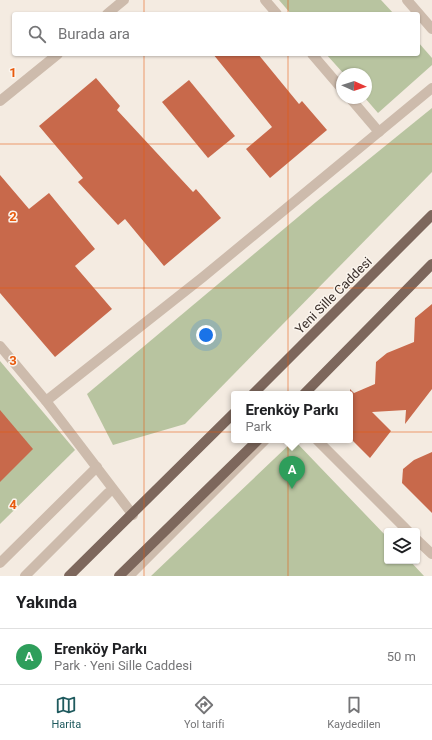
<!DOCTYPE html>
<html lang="tr">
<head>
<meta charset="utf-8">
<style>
	:root { --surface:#fff; --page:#f6f6f6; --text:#202124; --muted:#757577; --line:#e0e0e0; --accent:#1f5a5e }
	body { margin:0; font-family:Roboto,sans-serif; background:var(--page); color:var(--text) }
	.controls { position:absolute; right:12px; bottom:12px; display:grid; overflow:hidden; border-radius:4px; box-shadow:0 1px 3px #0004 }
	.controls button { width:36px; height:36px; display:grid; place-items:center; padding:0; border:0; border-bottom:1px solid var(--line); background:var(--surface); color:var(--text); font:20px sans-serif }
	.compass { position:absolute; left:336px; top:68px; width:36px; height:36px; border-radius:50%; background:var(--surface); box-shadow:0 1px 3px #0004; rotate:93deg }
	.you { position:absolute; left:206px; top:335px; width:14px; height:14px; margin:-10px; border:3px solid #fff; border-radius:50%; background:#1a73e8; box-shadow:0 0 0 6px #1a73e833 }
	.badge { display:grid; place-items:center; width:26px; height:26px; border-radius:50%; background:var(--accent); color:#fff; font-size:13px; font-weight:700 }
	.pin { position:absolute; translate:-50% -33px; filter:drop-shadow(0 1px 2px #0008) }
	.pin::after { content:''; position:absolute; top:21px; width:14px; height:12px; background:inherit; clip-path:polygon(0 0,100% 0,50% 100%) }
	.popup { position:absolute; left:231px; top:391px; width:122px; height:52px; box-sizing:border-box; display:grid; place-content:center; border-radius:4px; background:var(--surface); filter:drop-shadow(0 1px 3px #0005); font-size:13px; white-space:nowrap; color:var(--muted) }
	.popup b { font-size:15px; color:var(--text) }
	.popup::after { content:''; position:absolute; left:50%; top:100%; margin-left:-8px; border:8px solid transparent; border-top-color:var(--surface) }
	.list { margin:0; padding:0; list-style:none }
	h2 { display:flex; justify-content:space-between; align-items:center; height:52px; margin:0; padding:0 16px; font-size:17px }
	h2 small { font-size:13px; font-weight:400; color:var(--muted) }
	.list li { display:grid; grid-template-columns:26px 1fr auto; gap:12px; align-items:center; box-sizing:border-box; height:56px; padding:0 16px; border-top:1px solid var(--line) }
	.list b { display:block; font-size:15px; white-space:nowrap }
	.list p { margin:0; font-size:13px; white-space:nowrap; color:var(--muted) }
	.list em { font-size:13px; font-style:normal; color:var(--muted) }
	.icon { flex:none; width:22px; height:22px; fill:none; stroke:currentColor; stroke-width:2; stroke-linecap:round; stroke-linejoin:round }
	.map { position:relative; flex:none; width:432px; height:576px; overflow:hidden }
	.search { position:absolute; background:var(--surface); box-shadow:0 1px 3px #0004; left:12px; right:12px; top:12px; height:44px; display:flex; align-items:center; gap:10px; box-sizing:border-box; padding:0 14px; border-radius:4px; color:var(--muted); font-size:15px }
	.sheet { height:108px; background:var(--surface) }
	nav { display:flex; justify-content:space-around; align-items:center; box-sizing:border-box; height:56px; border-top:1px solid var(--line); background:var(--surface); font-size:11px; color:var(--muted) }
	nav a { display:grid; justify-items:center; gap:2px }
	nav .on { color:var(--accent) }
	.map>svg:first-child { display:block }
	.green { fill:#b8c4a0 }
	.building { fill:#c8694b }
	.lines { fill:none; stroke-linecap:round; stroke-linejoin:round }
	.minor { stroke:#cdbbac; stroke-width:10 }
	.major { stroke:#7d675c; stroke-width:10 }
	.grid { fill:none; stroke:#e8590c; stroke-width:1; stroke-opacity:0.55 }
	.labels { text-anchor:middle; stroke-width:3; stroke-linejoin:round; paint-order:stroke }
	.street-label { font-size:13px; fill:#3b302b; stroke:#fbf5ee }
	.grid-label { font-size:13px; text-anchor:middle; font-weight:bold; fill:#e8590c; stroke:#fbf5ee; stroke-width:3; stroke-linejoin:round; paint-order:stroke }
</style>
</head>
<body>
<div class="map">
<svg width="432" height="576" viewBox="0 0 432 576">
	<rect width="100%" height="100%" fill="#f4ebe1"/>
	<g class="green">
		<path d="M279,0H381L394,14H291Z"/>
		<path d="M418,42L432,58V65L378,113L365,98L366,74H344L326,54H418Z"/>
		<path d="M432,108V172L185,424L113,445L87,394L316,202Z"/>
		<path d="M0,361L75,450L0,524Z"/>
		<path d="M294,440L387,537V561H410L424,576H151Z"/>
	</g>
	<g class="building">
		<path d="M213,54H258L299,104L302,101L327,130L270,178L246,149L272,127Z"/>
		<path d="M96,78L120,106L117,110L193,192L196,189L221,218L164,266L125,219L118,225L78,182L83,178L39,126Z"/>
		<path d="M189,80L235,136L208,158L162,102Z"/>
		<path d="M0,175L29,209L49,193L95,249L75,266L112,309L55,357L0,293Z"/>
		<path d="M432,304V389L405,424L406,410L372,412L391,431L370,458L350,438V389L354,393L375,384L376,362L387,353L414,342L415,318Z"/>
		<path d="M0,410L33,449L0,482Z"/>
		<path d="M432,452V513L402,483L403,469L414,460Z"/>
	</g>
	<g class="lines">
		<g class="minor">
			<path d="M265,0L277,14"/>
			<path d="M407,0L432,29"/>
			<path d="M107,14L124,0"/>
			<path d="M312,54L342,89"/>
			<path d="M350,98L379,132"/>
			<path d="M0,101L58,54"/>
			<path d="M0,346L46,401L133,515"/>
			<path d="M46,401L203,277L432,88"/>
			<path d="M317,440L408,531"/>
			<path d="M417,540L432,554"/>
			<path d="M0,563L97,467"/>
			<path d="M25,576L108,493"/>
			<path d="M129,576L265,440"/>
		</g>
		<g class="major">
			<path d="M253,394L432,215"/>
			<path d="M304,394L432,264"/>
			<path d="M69,576L234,413"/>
			<path d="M119,576L258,440"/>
		</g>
	</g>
	<path class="grid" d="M144,0V14M288,0V14M144,54V576M288,54V576M0,144H432M0,288H432M0,432H432"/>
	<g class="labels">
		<g class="street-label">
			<text transform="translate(333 295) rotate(-45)" y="5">Yeni Sille Caddesi</text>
		</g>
	</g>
	<g class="grid-label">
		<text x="13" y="77">1</text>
		<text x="13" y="221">2</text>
		<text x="13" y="365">3</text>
		<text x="13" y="509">4</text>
	</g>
</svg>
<div class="controls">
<button><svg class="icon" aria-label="layers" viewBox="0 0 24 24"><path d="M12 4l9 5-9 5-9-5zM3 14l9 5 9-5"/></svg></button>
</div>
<svg class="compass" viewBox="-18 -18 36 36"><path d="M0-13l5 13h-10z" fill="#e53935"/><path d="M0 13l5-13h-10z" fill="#757577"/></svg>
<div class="you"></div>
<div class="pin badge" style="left:292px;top:489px;background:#2e9e5b">A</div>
<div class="popup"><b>Erenköy Parkı</b>Park</div>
<div class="search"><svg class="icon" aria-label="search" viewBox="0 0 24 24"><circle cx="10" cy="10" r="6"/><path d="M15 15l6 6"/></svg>Burada ara</div>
</div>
<section class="sheet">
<h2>Yakında<small></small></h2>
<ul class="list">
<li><span class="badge" style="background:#2e9e5b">A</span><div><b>Erenköy Parkı</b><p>Park · Yeni Sille Caddesi</p></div><em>50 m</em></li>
</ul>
</section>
<nav>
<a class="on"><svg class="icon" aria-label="map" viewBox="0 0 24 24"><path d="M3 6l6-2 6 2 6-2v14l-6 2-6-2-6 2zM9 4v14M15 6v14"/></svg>Harita</a>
<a><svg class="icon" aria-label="directions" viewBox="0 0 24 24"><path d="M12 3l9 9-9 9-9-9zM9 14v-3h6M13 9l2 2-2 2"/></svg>Yol tarifi</a>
<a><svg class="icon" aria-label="saved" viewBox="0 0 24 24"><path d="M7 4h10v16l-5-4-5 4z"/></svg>Kaydedilen</a>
</nav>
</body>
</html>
